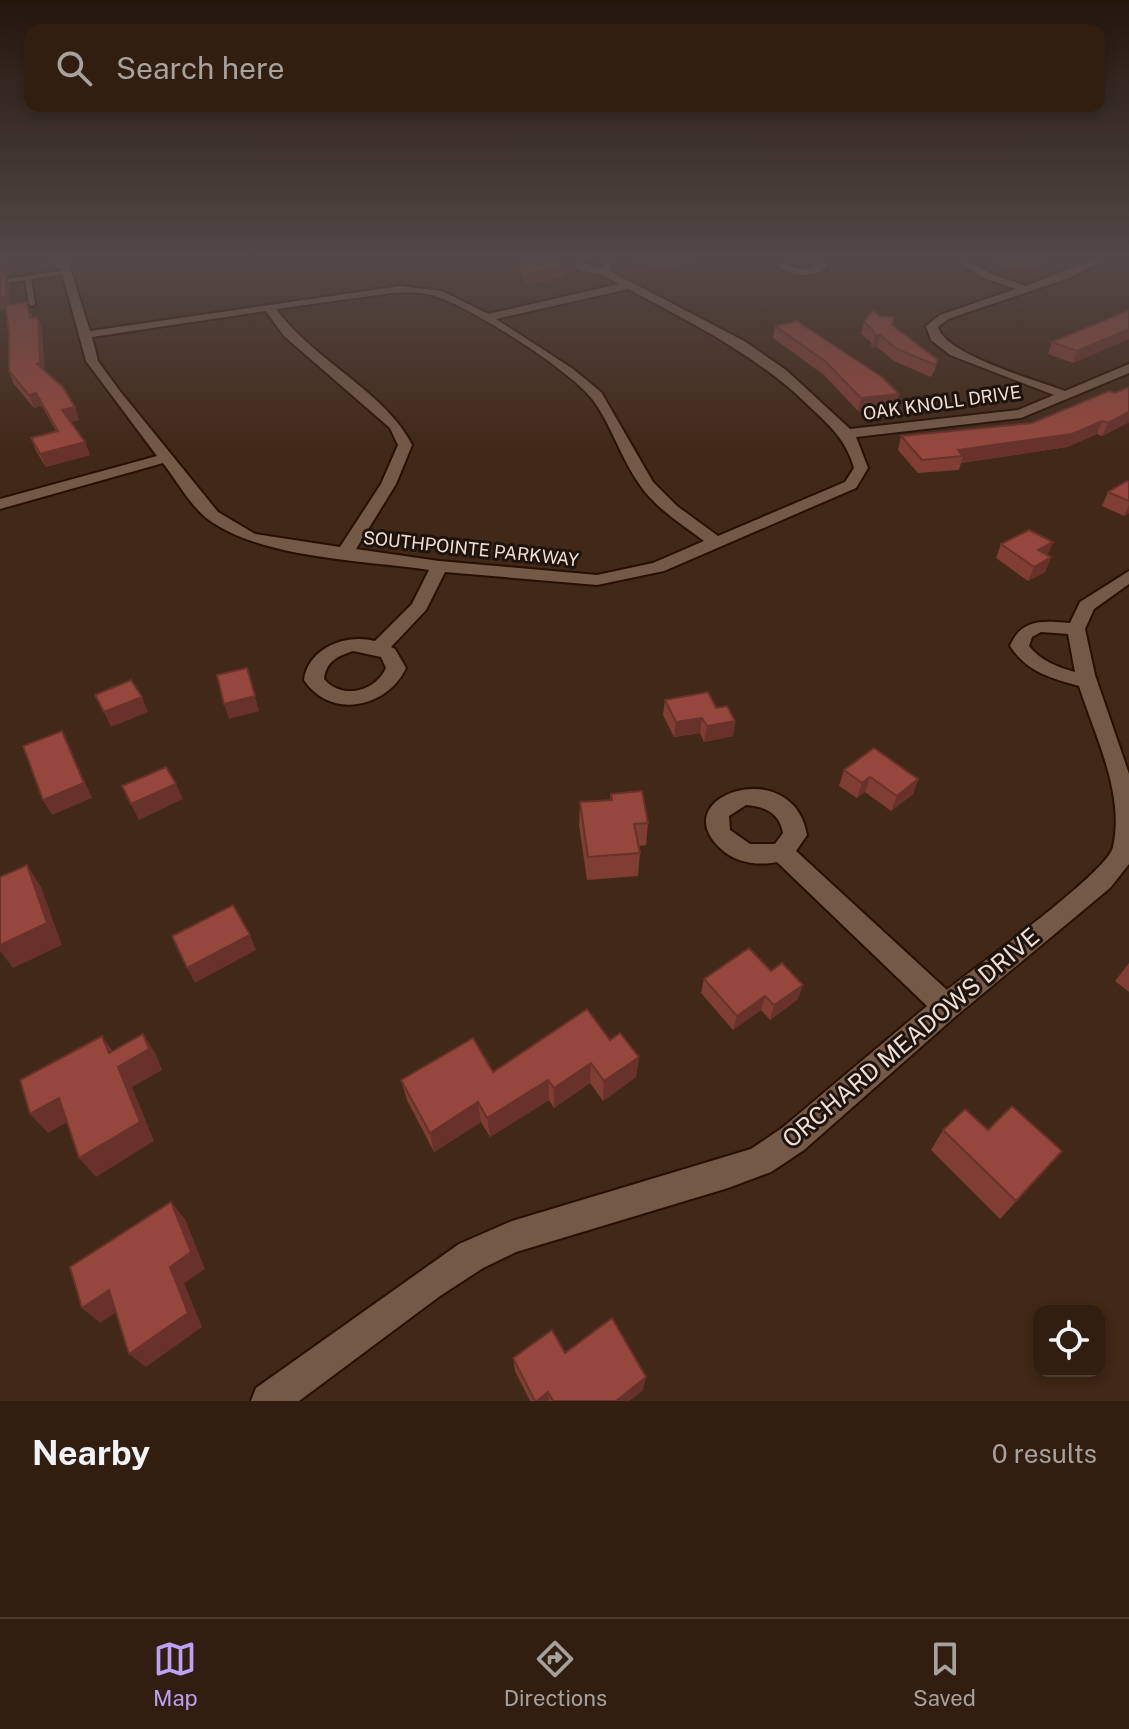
<!DOCTYPE html>
<html lang="en">
<head>
<meta charset="utf-8">
<style>
	:root { --surface:#311e11; --page:#3d2b1f; --text:#f1f3f6; --muted:#a8a29f; --line:#4c3c31; --accent:#bca0f2 }
	body { margin:0; font-family:"Public Sans",sans-serif; background:var(--page); color:var(--text) }
	.controls { position:absolute; right:24px; bottom:24px; display:grid; overflow:hidden; border-radius:16px; box-shadow:0 4px 12px #0003 }
	.controls button { width:72px; height:72px; display:grid; place-items:center; padding:0; border:0; border-bottom:2px solid var(--line); background:var(--surface); color:var(--text); font:40px sans-serif }
	.list { margin:0; padding:0; list-style:none }
	h2 { display:flex; justify-content:space-between; align-items:center; height:104px; margin:0; padding:0 32px; font-size:34px }
	h2 small { font-size:26px; font-weight:400; color:var(--muted) }
	.icon { flex:none; width:44px; height:44px; fill:none; stroke:currentColor; stroke-width:2; stroke-linecap:round; stroke-linejoin:round }
	.map { position:relative; flex:none; width:1129px; height:1401px; overflow:hidden }
	.search { position:absolute; background:var(--surface); box-shadow:0 4px 12px #0003; left:24px; right:24px; top:24px; height:88px; display:flex; align-items:center; gap:20px; box-sizing:border-box; padding:0 28px; border-radius:16px; color:var(--muted); font-size:30px }
	.sheet { height:216px; background:var(--surface) }
	nav { display:flex; justify-content:space-around; align-items:center; box-sizing:border-box; height:112px; border-top:2px solid var(--line); background:var(--surface); font-size:22px; color:var(--muted) }
	nav a { display:grid; justify-items:center; gap:4px }
	nav .on { color:var(--accent) }
	.map>svg:first-child { display:block }
	.lines { fill:none; stroke-linecap:round; stroke-linejoin:round }
	.service-casing { stroke:#271002; stroke-width:4 }
	.minor-casing { stroke:#271002; stroke-width:4 }
	.service { fill:#755947; fill-rule:evenodd }
	.minor { fill:#755947; fill-rule:evenodd }
	.wall { fill:#803d34 }
	.shaded-wall { fill:#68322b }
	.building { fill:#95473d; stroke:#68322b; stroke-width:2 }
	.labels { text-anchor:middle; stroke-width:6; stroke-linejoin:round; paint-order:stroke }
	.far-street-label { font-size:18px; fill:#efded3; stroke:#1f140d }
	.near-street-label { font-size:24px; fill:#efded3; stroke:#1f140d }
</style>
</head>
<body>
<div class="map">
<svg width="1129" height="1401" viewBox="0 0 1129 1401">
	<rect width="100%" height="100%" fill="#412817"/>
	<g class="lines">
		<g class="service-casing">
			<g id="service">
				<path d="M217,255H223L226,259L221,260Z"/>
				<path d="M67,270L69,273L31,279L35,304L32,306L29,304L25,280L0,284V280Z"/>
			</g>
		</g>
		<g class="minor-casing">
			<g id="minor">
				<path d="M37,255H49L58,259L56,255H66L90,331L400,286L442,291L488,314L619,284L602,275L578,270L571,262L584,255H624L610,267L612,272L744,341L786,370L850,429L1018,410L1054,395L950,355L931,340L926,326L940,315L1016,289L984,278L947,255H959L992,274L1026,286L1101,255H1114L1069,278L948,319L938,327C945,355 1037,380 1065,391L1129,364V373L1021,418L856,437L868,468L856,488L664,571L597,585L445,572L426,610L391,647L395,649L406,668C387,708 330,720 304,680C308,648 346,633 375,641L412,604L429,570C362,560 264,559 209,520C191,507 177,481 163,463L0,509V499L157,456L86,361L61,269ZM589,260L606,261L601,268L583,263ZM628,289C692,323 755,354 808,405C829,425 846,439 854,468L845,482L718,536L677,506L653,482L601,392L573,369L496,319ZM392,293C406,292 421,291 435,296C472,308 569,369 593,400C612,426 621,459 640,485C656,509 682,524 704,541L653,563L597,575L439,561L356,549L396,484L412,445C386,392 313,360 276,309ZM266,311L284,336L390,428L398,445L381,484L340,547L255,534L218,512L119,390L98,361L92,337ZM353,651L381,657L386,668C375,692 342,700 324,679C326,661 338,656 353,651Z"/>
				<path d="M797,255L820,259L828,267C813,279 790,278 776,264ZM798,261L816,266L801,269L788,265Z"/>
				<path d="M1129,571V584L1094,609L1085,629L1095,675L1129,774V864L1110,888L956,1016L804,1150L771,1172L728,1188L516,1252L483,1268L440,1296L299,1401H251L256,1388L459,1244L512,1221L751,1149L782,1128L927,1006L777,862C758,866 735,863 720,848C664,795 793,753 807,835L796,851L947,990C974,968 1108,872 1113,847C1125,794 1095,736 1079,686C1050,678 1027,672 1010,646C1022,618 1042,621 1070,623L1080,602ZM1041,632L1068,634L1075,672C1057,667 1041,661 1029,646L1032,637ZM746,805C764,806 780,813 783,833L775,844H750L730,830L729,816Z"/>
			</g>
		</g>
		<use href="#service" class="service"/>
		<use href="#minor" class="minor"/>
	</g>
	<g class="wall">
		<path d="M0,255L4,260H5L10,270V276H6L10,285V305L32,314V317L42,328L44,371L75,407L79,420L71,422L85,442L90,455L46,467L36,451L31,438L56,431L42,406L34,408L14,384L9,371V333L5,309L0,310Z"/>
		<path d="M515,255H542L563,277L527,285Z"/>
		<path d="M817,255H855L838,261Z"/>
		<path d="M983,255H1058L1031,269L1014,271Z"/>
		<path d="M1129,310V339L1073,363L1048,354L1052,342Z"/>
		<path d="M880,316L895,317L893,326L938,360L934,372L931,377L894,361L877,347L872,348L871,342L861,334L864,322Z"/>
		<path d="M775,326L899,394L896,407L858,411L824,375L773,338Z"/>
		<path d="M1129,387V422L1102,436L1097,434L1067,447L961,463L959,470L918,473L898,450L901,436L1032,423L1115,393Z"/>
		<path d="M1129,482V513L1124,516L1102,506L1108,492Z"/>
		<path d="M1001,544L1051,557L1045,572L1028,581L996,558Z"/>
		<path d="M665,700L716,708L735,721L733,736L704,742L700,733L674,737L663,715Z"/>
		<path d="M844,770L918,779L913,794L891,811L865,792L857,798L839,786Z"/>
		<path d="M611,794L648,823L646,845L639,846L640,853L638,876L587,880L579,825L580,802L610,800Z"/>
		<path d="M1129,963V992L1115,981Z"/>
		<path d="M771,971L798,999L770,1020L761,1010L733,1030L701,993L704,979Z"/>
		<path d="M610,1040L639,1057L636,1077L603,1101L590,1083L554,1108L549,1100L490,1137L481,1122L434,1152L407,1100L401,1080L493,1072Z"/>
		<path d="M943,1130H988L1062,1151L1000,1219L931,1150Z"/>
		<path d="M565,1353L643,1390L629,1401H530L515,1371L513,1358Z"/>
	</g>
	<g class="shaded-wall">
		<path d="M0,255H2L4,261L5,260L10,270V276H6L10,285L11,308L0,310Z"/>
		<path d="M679,255H701L700,262L636,272L637,262Z"/>
		<path d="M839,255H855L838,261Z"/>
		<path d="M866,255H890L865,258Z"/>
		<path d="M1042,255H1058L1031,269L1014,271L1017,260Z"/>
		<path d="M563,266V277L527,285V274Z"/>
		<path d="M38,317L42,328L45,376L37,364Z"/>
		<path d="M1129,329V339L1073,363L1077,351Z"/>
		<path d="M880,335L877,347L872,348L875,336Z"/>
		<path d="M36,393L42,406L34,408L29,395Z"/>
		<path d="M899,394L896,407L858,411L861,398Z"/>
		<path d="M75,407L79,420L67,423L62,410Z"/>
		<path d="M1129,412V422L1102,436L1108,423Z"/>
		<path d="M1102,421L1097,434L1067,447L961,463L963,456L958,450Z"/>
		<path d="M85,442L90,455L46,467L40,454Z"/>
		<path d="M1129,505V513L1124,516Z"/>
		<path d="M1053,542L1047,557L1038,550Z"/>
		<path d="M1051,557L1045,572L1028,581L1034,567Z"/>
		<path d="M247,668L259,711L229,719L224,704Z"/>
		<path d="M142,697L148,712L111,727L104,712Z"/>
		<path d="M702,718L700,733L674,737L676,722Z"/>
		<path d="M735,721L733,736L704,742L707,726Z"/>
		<path d="M62,731L92,798L52,815L43,800Z"/>
		<path d="M870,777L865,792L857,798L862,783Z"/>
		<path d="M918,779L913,794L891,811L897,796Z"/>
		<path d="M176,784L183,799L139,820L131,804Z"/>
		<path d="M27,865L41,887L62,945L13,968L0,951V945Z"/>
		<path d="M250,935L256,950L195,983L187,968Z"/>
		<path d="M803,985L798,999L770,1020L774,1005Z"/>
		<path d="M765,996L761,1010L733,1030L737,1016Z"/>
		<path d="M143,1034L156,1054L162,1070L132,1087L154,1141L96,1177L79,1158L109,1053L102,1036L117,1057Z"/>
		<path d="M639,1057L636,1077L603,1101L604,1081Z"/>
		<path d="M591,1063L590,1083L554,1108V1088Z"/>
		<path d="M548,1080L549,1100L490,1137L487,1118Z"/>
		<path d="M59,1098L76,1117L48,1133L30,1114Z"/>
		<path d="M478,1102L481,1122L434,1152L430,1133Z"/>
		<path d="M171,1202L185,1219L205,1269L184,1283L202,1327L146,1367L129,1354L170,1267Z"/>
		<path d="M109,1290L126,1306L100,1323L82,1308Z"/>
		<path d="M646,1377L643,1390L629,1401H616Z"/>
		<path d="M548,1392L549,1401H537Z"/>
	</g>
	<g class="building">
		<path d="M0,255L1,260H5L6,265L0,266Z"/>
		<path d="M519,255H542L563,266L527,274Z"/>
		<path d="M641,255H679L637,262Z"/>
		<path d="M1007,255H1042L1035,259L1017,260Z"/>
		<path d="M6,274V297L0,298V275Z"/>
		<path d="M27,302L30,318L38,317L40,363L37,364L63,387L75,407L62,410L85,442L40,454L31,438L58,431L36,393L29,395L9,371V333L5,305Z"/>
		<path d="M873,310L880,316L895,317L892,325L938,360L935,365L897,349L880,335L875,336L873,330L864,322Z"/>
		<path d="M1129,310V329L1077,351L1052,342Z"/>
		<path d="M797,321L882,377L899,394L861,398L826,362L775,326Z"/>
		<path d="M1129,387V412L1108,423L1102,421L1072,434L958,450L963,456L922,460L901,436L1032,423L1109,391L1115,393Z"/>
		<path d="M1127,481L1129,482V501L1108,492Z"/>
		<path d="M1029,530L1053,542L1038,550L1051,557L1034,567L1001,544Z"/>
		<path d="M247,668L255,696L224,704L217,675Z"/>
		<path d="M131,680L142,697L104,712L95,695Z"/>
		<path d="M708,692L716,708L727,706L735,721L707,726L702,718L676,722L665,700Z"/>
		<path d="M62,731L84,783L43,800L23,746Z"/>
		<path d="M874,748L918,779L897,796L870,777L862,783L844,770Z"/>
		<path d="M166,767L176,784L131,804L122,786Z"/>
		<path d="M642,791L648,823L634,824L640,853L588,857L580,802L612,800L611,794Z"/>
		<path d="M27,865L47,923L0,945V877Z"/>
		<path d="M233,905L250,935L187,968L172,936Z"/>
		<path d="M749,948L771,971L782,963L803,985L774,1005L765,996L737,1016L704,979Z"/>
		<path d="M587,1009L610,1040L620,1033L639,1057L604,1081L591,1063L554,1088L548,1080L487,1118L478,1102L430,1133L401,1080L473,1038L493,1072Z"/>
		<path d="M143,1034L149,1049L118,1067L140,1122L79,1158L59,1098L30,1114L20,1080L102,1036L109,1053Z"/>
		<path d="M1012,1106L1062,1151L1016,1201L943,1130L965,1109L988,1130Z"/>
		<path d="M171,1202L191,1252L170,1267L188,1313L129,1354L109,1290L82,1308L70,1267Z"/>
		<path d="M612,1318L646,1377L616,1401H553L548,1392L537,1401H535L513,1358L552,1330L565,1353Z"/>
	</g>
	<linearGradient id="sky" x2="0" y2="1"><stop stop-color="#24160d"/><stop offset="0.57" stop-color="#544847"/><stop offset="1" stop-color="#544847" stop-opacity="0"/></linearGradient>
	<rect width="1129" height="451" fill="url(#sky)"/>
	<g class="labels">
		<g class="far-street-label">
			<text transform="translate(942 403) rotate(-8)" y="6">OAK KNOLL DRIVE</text>
			<text transform="translate(471 549) rotate(6)" y="6">SOUTHPOINTE PARKWAY</text>
		</g>
		<g class="near-street-label">
			<text transform="translate(911 1038) rotate(-40)" y="8">ORCHARD MEADOWS DRIVE</text>
		</g>
	</g>
</svg>
<div class="controls">
<button><svg class="icon" aria-label="locate" viewBox="0 0 24 24"><circle cx="12" cy="12" r="6"/><path d="M12 2v4M12 18v4M2 12h4M18 12h4"/></svg></button>
</div>
<div class="search"><svg class="icon" aria-label="search" viewBox="0 0 24 24"><circle cx="10" cy="10" r="6"/><path d="M15 15l6 6"/></svg>Search here</div>
</div>
<section class="sheet">
<h2>Nearby<small>0 results</small></h2>
<ul class="list">
</ul>
</section>
<nav>
<a class="on"><svg class="icon" aria-label="map" viewBox="0 0 24 24"><path d="M3 6l6-2 6 2 6-2v14l-6 2-6-2-6 2zM9 4v14M15 6v14"/></svg>Map</a>
<a><svg class="icon" aria-label="directions" viewBox="0 0 24 24"><path d="M12 3l9 9-9 9-9-9zM9 14v-3h6M13 9l2 2-2 2"/></svg>Directions</a>
<a><svg class="icon" aria-label="saved" viewBox="0 0 24 24"><path d="M7 4h10v16l-5-4-5 4z"/></svg>Saved</a>
</nav>
</body>
</html>
